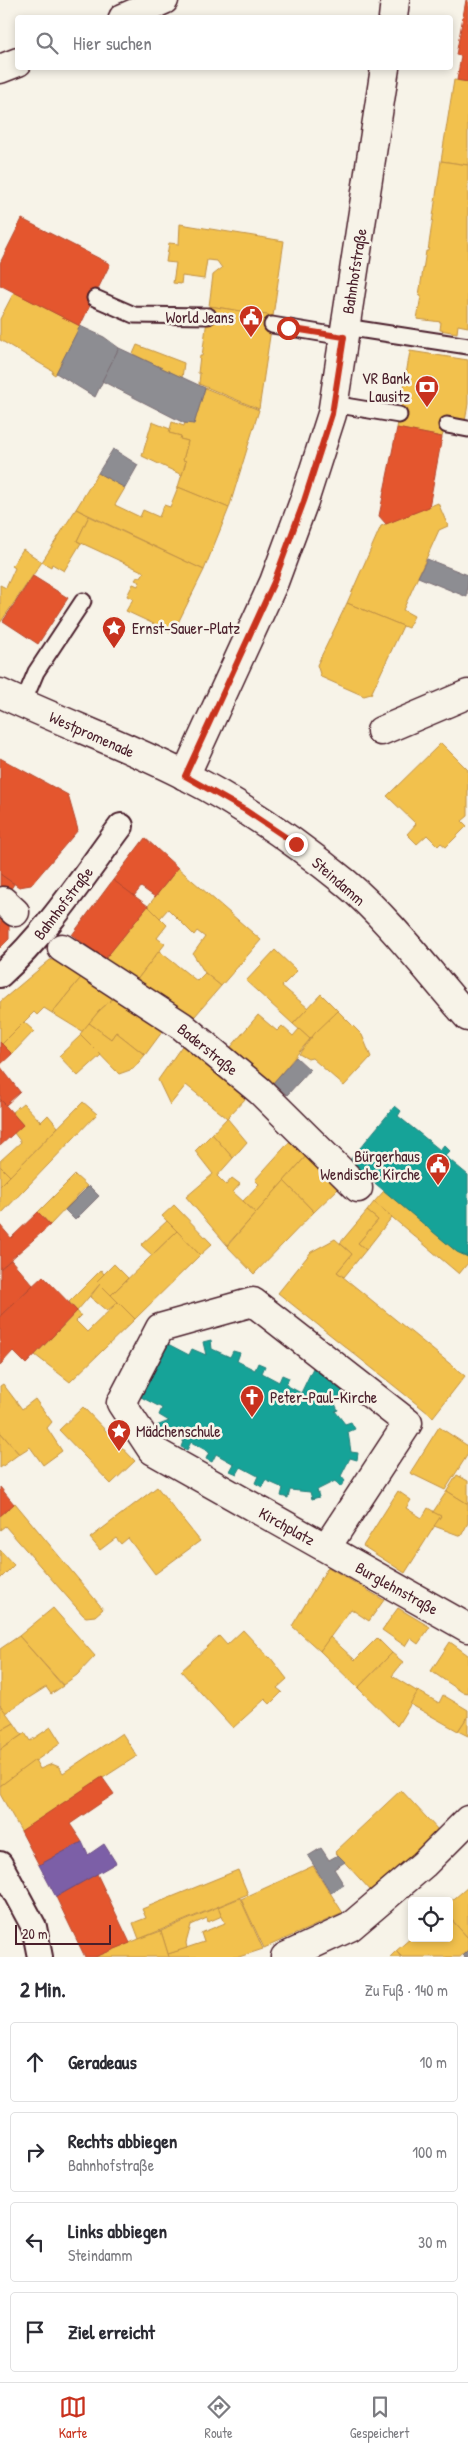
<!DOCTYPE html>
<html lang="de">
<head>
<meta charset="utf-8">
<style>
	:root { --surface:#fff; --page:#f2f2f3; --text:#2b2b33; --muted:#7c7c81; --line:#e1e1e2; --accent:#c8321e }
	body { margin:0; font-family:"Patrick Hand",sans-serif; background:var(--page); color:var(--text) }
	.controls { position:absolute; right:15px; bottom:15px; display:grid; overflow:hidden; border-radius:5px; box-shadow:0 2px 8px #0003 }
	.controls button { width:45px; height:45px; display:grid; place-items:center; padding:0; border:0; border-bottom:1px solid var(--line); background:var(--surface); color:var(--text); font:25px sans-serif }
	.scale { position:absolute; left:15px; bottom:12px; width:96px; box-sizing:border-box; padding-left:5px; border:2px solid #4a1f2b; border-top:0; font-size:14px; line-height:18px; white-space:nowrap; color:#4a1f2b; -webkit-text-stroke:4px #f7f3e8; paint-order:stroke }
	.stop { position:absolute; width:15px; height:15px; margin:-11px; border:4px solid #c8321e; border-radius:50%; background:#fff }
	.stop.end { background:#c8321e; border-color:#fff; box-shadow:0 1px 5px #0008 }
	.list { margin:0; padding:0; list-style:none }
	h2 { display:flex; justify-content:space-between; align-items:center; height:65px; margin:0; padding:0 20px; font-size:21px }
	h2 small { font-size:16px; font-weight:400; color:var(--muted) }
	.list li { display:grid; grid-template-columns:32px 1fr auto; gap:15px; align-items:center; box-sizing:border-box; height:80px; margin:0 10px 10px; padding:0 10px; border:1px solid var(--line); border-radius:5px }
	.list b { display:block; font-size:19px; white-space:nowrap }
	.list p { margin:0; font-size:16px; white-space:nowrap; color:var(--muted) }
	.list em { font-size:16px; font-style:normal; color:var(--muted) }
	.icon { flex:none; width:28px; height:28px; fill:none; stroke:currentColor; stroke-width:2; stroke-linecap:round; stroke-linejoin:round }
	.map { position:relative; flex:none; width:468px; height:1957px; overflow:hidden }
	.search { position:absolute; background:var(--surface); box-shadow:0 2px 8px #0003; left:15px; right:15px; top:15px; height:55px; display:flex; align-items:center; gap:12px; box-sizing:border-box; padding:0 18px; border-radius:5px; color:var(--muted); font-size:19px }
	.sheet { height:425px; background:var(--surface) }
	nav { display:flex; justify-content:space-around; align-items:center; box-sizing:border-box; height:70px; border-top:1px solid var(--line); background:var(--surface); font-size:14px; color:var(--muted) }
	nav a { display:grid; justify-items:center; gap:2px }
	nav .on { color:var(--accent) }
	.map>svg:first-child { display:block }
	.homes { fill:#f2c14e; stroke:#c09044 }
	.shops { fill:#e4572e; stroke:#b6462d }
	.offices { fill:#7b5ea7; stroke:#6c4b82 }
	.public { fill:#17a398; stroke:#267b77 }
	.industry { fill:#8d8d92; stroke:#796c73 }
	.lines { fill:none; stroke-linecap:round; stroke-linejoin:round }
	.service-casing { stroke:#4a1f2b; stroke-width:19 }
	.pedestrian-casing { stroke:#4a1f2b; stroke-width:28 }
	.minor-casing { stroke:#4a1f2b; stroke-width:31 }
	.secondary-casing { stroke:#4a1f2b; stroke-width:31 }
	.service { stroke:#f7f3e8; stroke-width:15 }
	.pedestrian { stroke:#f7f3e8; stroke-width:24 }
	.minor { stroke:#f7f3e8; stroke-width:28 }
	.secondary { stroke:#f7f3e8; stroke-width:28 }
	.route { stroke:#c8321e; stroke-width:6 }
	.labels { text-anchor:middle; stroke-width:5; stroke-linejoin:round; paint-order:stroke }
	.street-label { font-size:16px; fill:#4a1f2b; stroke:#f7f3e8 }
	.poi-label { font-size:16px; fill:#4a1f2b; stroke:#f7f3e8; text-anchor:end }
</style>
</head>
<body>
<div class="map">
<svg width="468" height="1957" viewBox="0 0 468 1957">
	<rect width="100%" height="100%" fill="#f7f3e8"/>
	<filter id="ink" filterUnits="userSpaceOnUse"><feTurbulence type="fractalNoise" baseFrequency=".02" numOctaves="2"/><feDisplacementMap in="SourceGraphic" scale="10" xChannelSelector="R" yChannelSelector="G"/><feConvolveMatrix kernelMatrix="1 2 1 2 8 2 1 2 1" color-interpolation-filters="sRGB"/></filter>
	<g filter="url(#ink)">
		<g class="homes">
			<path d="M454,80L468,82V165L441,161Z"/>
			<path d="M441,161L468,165V327L458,325L457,333L440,330L441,322L417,319L421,296L419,295L426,251H428Z"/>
			<path d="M180,224L284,241L273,316L209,306L213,275L222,268L217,261L207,260L204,279L182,276L181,284L173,283L176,263L166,262L169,243L179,244Z"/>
			<path d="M14,292L80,326L55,375L52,373L53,371L0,340V319Z"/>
			<path d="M209,306L273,316L259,409L199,384L200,373H198L200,356H202Z"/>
			<path d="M137,345L184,363L182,378L133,354Z"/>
			<path d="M410,351L468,360V404L465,422L446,425L442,437L397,428Z"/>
			<path d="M205,388L259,410L229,508L178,487L186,461L183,460L188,441L180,439L181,436L169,433L172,422L184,426L185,422L194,424Z"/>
			<path d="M152,422L170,429L169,433L181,436L180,439L188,441L183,460L186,461L182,475L142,456Z"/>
			<path d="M98,473L125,488L115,505L140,517L143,510L159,517L164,505L170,507L178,487L229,508L204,570L76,509Z"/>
			<path d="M438,503L448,526L439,530L403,610L414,616L408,628L347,603L381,526Z"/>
			<path d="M76,509L89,516L77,541L81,543L64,571L52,564L51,567L42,562Z"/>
			<path d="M89,516L204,570L173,633L126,611L133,599L127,596L133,584L138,586L140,582L135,580L138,576L141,577L144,572L77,541Z"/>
			<path d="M23,549L42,562L0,623V585L6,588L15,568L12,566Z"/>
			<path d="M347,603L403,626L371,694L364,696L321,677L317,665Z"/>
			<path d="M441,743L468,770V816L462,821L467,826L446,847L441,843L438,846L427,835L417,844L407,834L416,824L387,796Z"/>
			<path d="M178,868L261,940L221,986L205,973L193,954L205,937L197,931L194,935L168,909L160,918L148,906Z"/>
			<path d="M148,906L167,925L157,938L165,944L136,981L105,959Z"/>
			<path d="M275,950L297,971L282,986L308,1008L293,1024L246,981Z"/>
			<path d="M159,951L197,981L205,973L221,986L195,1016L185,1017L136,981Z"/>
			<path d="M50,960H60L84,974L52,1013L44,1008L37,1015L34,1012L2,1044L0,1042V1002Z"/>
			<path d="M84,974L117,995L99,1011L83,1032L52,1013Z"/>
			<path d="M321,994L338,1011L310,1039L293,1024Z"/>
			<path d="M117,995L165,1028L145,1055L116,1032L111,1039L89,1023L99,1011Z"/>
			<path d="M338,1011L362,1035L371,1057L344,1086L312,1058L308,1059L299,1054L315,1033Z"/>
			<path d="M258,1015L277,1031L282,1026L293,1036L299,1029L310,1039L273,1083L231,1047Z"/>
			<path d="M24,1022L34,1031L12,1054L2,1044Z"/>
			<path d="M89,1023L111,1039L116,1032L145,1055L133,1069L119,1074L80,1034Z"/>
			<path d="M81,1035L101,1055L78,1076L59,1056Z"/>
			<path d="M184,1043L249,1095L227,1118L186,1085L170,1105L158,1080Z"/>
			<path d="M83,1102L97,1114L0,1215V1186Z"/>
			<path d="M23,1103L41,1122L48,1115L58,1127L10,1176L0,1166V1161L21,1142L14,1133L23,1125L12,1112Z"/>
			<path d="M227,1118L247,1142L233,1158L212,1134Z"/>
			<path d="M212,1134L233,1158L217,1176L226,1185L232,1178L240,1184L233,1192L256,1213L227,1245L186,1197L213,1174L195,1151Z"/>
			<path d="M292,1139L308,1154L256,1213L243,1201L259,1184L255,1180Z"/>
			<path d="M308,1154L339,1188L314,1212L284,1181Z"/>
			<path d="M0,1166L10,1176L0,1186Z"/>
			<path d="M75,1175L87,1186L50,1225L38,1212Z"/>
			<path d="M284,1181L314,1212L254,1274L227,1246Z"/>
			<path d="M384,1191L457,1252L468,1257V1263L459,1274L374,1202Z"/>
			<path d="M374,1202L392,1217L366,1250L358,1243L378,1220L367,1211Z"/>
			<path d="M174,1205L212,1244L200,1255L162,1216Z"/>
			<path d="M367,1211L378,1220L358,1243L366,1250L344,1277L337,1272L352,1254L340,1243Z"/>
			<path d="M167,1221L177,1231L152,1255L141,1245Z"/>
			<path d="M177,1231L200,1255L135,1319L111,1295Z"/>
			<path d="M335,1239L352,1254L337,1272L465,1376L433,1417L278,1293L311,1252Z"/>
			<path d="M114,1264L128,1278L111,1295L97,1281Z"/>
			<path d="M101,1270L104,1274L97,1281L100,1284L77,1311L69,1302Z"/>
			<path d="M100,1284L118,1302L107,1311L90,1297Z"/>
			<path d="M118,1302L135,1319L70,1382L35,1355L77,1311L81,1316L76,1321L87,1332Z"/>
			<path d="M3,1384L22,1409L35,1399L52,1422L47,1428L62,1451L43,1465L30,1447L19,1454L0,1432V1386Z"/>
			<path d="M83,1407L135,1461L111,1484L59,1430Z"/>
			<path d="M439,1427L468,1446V1454L445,1490L410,1473Z"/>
			<path d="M0,1432L19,1454L0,1468Z"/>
			<path d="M457,1475L468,1481V1504L447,1491Z"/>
			<path d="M157,1487L200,1541L155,1574L128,1538L121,1544L116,1538L100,1550L90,1538Z"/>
			<path d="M398,1491L411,1500L406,1508L422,1518L428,1508L441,1516L405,1573L363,1546Z"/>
			<path d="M447,1491L468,1504V1523L461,1536L434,1526L441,1516L433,1512Z"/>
			<path d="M15,1503L103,1609L95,1616L86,1617L83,1615L5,1526L0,1530V1516Z"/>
			<path d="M0,1550L14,1565L0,1579Z"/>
			<path d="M328,1567L384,1600L369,1621L351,1609L320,1651L292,1626Z"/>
			<path d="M53,1608L95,1656L77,1675L63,1685L19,1636Z"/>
			<path d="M398,1608L430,1627L418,1644L410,1638L405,1646L382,1630Z"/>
			<path d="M243,1630L269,1658L270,1657L287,1679L277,1688L282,1692L270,1704L265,1699L233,1728L181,1671L219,1636L227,1645Z"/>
			<path d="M19,1636L63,1686L51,1694L46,1687L5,1713L0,1705V1649Z"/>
			<path d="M330,1637L355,1660L377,1638L392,1653L358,1688L320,1651Z"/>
			<path d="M450,1642L468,1655V1693L462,1692L431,1671Z"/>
			<path d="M392,1653L403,1662L392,1676L418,1692L397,1726L358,1688Z"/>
			<path d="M418,1691L439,1703L443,1695L468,1710V1716L458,1731L410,1704Z"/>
			<path d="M0,1705L14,1723L0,1731Z"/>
			<path d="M468,1716V1736L458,1731Z"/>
			<path d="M14,1723L22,1735L0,1750V1731Z"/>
			<path d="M51,1727L61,1743L0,1786V1750L25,1733L30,1741Z"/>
			<path d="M122,1733L137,1756L21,1831L0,1794V1786L35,1760L40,1769L52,1764L59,1767L63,1773Z"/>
			<path d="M401,1790L439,1831L373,1893L335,1852Z"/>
			<path d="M313,1866L343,1913L264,1948L241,1899Z"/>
			<path d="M238,1870L248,1894L139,1939L133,1923L146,1918L142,1909Z"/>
			<path d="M468,1887V1938L449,1917V1903Z"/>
			<path d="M240,1898L263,1949L239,1957H169L168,1954L204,1942L201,1933L225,1923L218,1907Z"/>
			<path d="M218,1907L222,1916L208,1922L207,1918L191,1925L186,1943L187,1948L168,1954L161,1931Z"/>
			<path d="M449,1917L468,1938V1950L460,1957H402L396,1951L412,1937L449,1938Z"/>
			<path d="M161,1931L169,1957H95L139,1939Z"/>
			<path d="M396,1951L401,1957H390Z"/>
		</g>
		<g class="shops">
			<path d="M466,0H468V82L457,80L461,56L456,55Z"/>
			<path d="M22,219L110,264L80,326L0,285V263Z"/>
			<path d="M397,428L442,437L429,507L386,524L379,516Z"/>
			<path d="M33,576L68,598L38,644L3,621Z"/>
			<path d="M0,758L68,795L78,830L31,885L19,887L0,874Z"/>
			<path d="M145,838L178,868L155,897L141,887L134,896L113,880Z"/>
			<path d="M0,874L14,884L0,906Z"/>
			<path d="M113,880L148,906L105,959L72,935Z"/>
			<path d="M0,913L9,921V939L0,948Z"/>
			<path d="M0,1042L12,1054L0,1065Z"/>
			<path d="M0,1066L20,1092L6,1105L0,1099Z"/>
			<path d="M0,1099L23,1125L0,1146Z"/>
			<path d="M38,1212L50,1225L0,1269V1225L11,1238Z"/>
			<path d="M11,1260L33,1285L0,1316V1269Z"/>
			<path d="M43,1276L77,1311L26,1364L13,1351L0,1365V1316Z"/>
			<path d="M0,1487L14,1504L0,1516Z"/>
			<path d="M102,1777L114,1794L70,1824L82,1842L39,1865L21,1831Z"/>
			<path d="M97,1874L130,1943L95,1957H85L56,1897Z"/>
		</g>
		<path class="offices" d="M82,1842L88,1855L104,1844L116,1863L56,1897L39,1865Z"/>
		<g class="public">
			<path d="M395,1106L401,1111L398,1116L440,1150L444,1145L450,1151L445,1156L468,1175V1257L457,1252L364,1174L345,1166Z"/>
			<path d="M211,1340L212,1349L230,1357L233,1351L240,1353L237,1361L255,1370L258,1363L265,1366L262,1373L279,1382L282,1375L289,1378L286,1385L301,1393L314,1366L345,1387L335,1404L338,1410L335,1411L345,1424L351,1422L355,1429L348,1432L351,1452L358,1453L357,1460L350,1458L341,1476L345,1481L340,1487L335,1481L317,1490L319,1497L312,1499L310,1492L290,1490L288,1498L281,1496L283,1488L265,1480L262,1487L255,1483L258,1476L241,1467L237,1474L230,1471L234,1464L216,1454L212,1462L206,1459L209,1452L191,1442L187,1450L181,1447L184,1439L166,1430L158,1434L154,1427L169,1421L159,1415L162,1408L139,1396L166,1343L189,1355L192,1349L206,1355L203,1342Z"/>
		</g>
		<g class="industry">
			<path d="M80,326L104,337L119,348L95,397L56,373Z"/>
			<path d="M119,348L205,388L194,424L184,423L102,381Z"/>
			<path d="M113,449L138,465L125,488L98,473Z"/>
			<path d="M427,559L468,575L467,597L418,577Z"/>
			<path d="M296,1057L310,1070L287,1095L273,1083Z"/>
			<path d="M89,1186L99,1196L75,1220L65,1210Z"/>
			<path d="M321,1848L329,1860L338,1855L345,1862L334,1869L344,1885L331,1893L308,1856Z"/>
			<path d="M468,1950V1957H465L463,1955Z"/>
		</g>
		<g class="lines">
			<g class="service-casing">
				<g id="service">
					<path d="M95,298L134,315L208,316"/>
					<path d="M272,325L344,337"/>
					<path d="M345,327L468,346"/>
					<path d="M333,404L399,415"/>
					<path d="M447,425L468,429"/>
					<path d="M23,703L36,672L83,601"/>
				</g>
			</g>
			<g class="pedestrian-casing">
				<g id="pedestrian">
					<path d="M0,975C47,933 83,877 121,826"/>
					<path d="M0,1864L34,1927L40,1957"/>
				</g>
			</g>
			<g class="minor-casing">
				<g id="minor">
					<path d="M123,18L164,0"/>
					<path d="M0,69L18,62"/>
					<path d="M381,731L468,694"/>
					<path d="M3,901L15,912"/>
					<path d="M62,948L182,1026L260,1091L358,1188"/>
					<path d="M326,1548L408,1423L253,1302L160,1328L121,1403L152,1450L468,1628"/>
					<path d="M285,1957L350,1927L424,1864L468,1820"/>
				</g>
			</g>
			<g class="secondary-casing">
				<g id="secondary">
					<path d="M393,18L395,0"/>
					<path d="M0,693C61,722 126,745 186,776C243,805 297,843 346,883C390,920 429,973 468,1017"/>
					<path d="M185,776L274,582L304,501L332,414L385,68"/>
				</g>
			</g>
			<use href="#service" class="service"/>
			<use href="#pedestrian" class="pedestrian"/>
			<use href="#minor" class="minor"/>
			<use href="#secondary" class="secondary"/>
		</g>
	</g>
	<g class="lines" filter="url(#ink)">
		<path class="route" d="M288,328L344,337L332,414L304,501L274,582L185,776L245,810L296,844"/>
	</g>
	<defs>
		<g id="civic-pin" transform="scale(1.25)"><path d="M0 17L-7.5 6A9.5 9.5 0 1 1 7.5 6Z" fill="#c8321e" stroke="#f7f3e8"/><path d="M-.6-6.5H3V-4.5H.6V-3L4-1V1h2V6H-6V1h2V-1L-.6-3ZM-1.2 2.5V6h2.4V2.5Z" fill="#fff"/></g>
		<g id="bank-pin" transform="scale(1.25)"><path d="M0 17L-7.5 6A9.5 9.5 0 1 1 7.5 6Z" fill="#c8321e" stroke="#f7f3e8"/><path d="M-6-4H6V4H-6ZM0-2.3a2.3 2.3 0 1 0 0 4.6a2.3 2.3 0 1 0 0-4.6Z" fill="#fff"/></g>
		<g id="sight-pin" transform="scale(1.25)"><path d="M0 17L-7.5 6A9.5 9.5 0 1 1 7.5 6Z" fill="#c8321e" stroke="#f7f3e8"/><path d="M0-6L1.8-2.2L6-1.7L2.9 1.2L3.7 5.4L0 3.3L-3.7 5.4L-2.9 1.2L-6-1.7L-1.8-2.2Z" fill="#fff"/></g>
		<g id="church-pin" transform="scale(1.25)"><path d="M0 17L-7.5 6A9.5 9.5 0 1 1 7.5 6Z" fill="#c8321e" stroke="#f7f3e8"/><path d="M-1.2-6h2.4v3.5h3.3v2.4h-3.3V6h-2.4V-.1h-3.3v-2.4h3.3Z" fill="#fff"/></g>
	</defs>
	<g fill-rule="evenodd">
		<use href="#civic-pin" x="251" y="317"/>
		<use href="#bank-pin" x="427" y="387"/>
		<use href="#sight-pin" x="114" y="628"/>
		<use href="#civic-pin" x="438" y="1165"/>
		<use href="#church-pin" x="252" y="1397"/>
		<use href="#sight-pin" x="119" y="1431"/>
	</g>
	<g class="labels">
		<g class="street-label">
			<text transform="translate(354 271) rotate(-81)" y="6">Bahnhofstraße</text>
			<text transform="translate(92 734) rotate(24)" y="6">Westpromenade</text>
			<text transform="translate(339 881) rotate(41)" y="6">Steindamm</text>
			<text transform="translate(63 903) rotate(-53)" y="6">Bahnhofstraße</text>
			<text transform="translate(208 1049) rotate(39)" y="6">Baderstraße</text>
			<text transform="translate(287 1526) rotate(29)" y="6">Kirchplatz</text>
			<text transform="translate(397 1588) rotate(29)" y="6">Burglehnstraße</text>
		</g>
		<g class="poi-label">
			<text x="234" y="323">World Jeans</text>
			<text x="410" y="384">VR Bank<tspan x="410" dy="18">Lausitz</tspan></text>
			<text x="132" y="634" text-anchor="start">Ernst-Sauer-Platz</text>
			<text x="420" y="1162">Bürgerhaus<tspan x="420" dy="18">Wendische Kirche</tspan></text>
			<text x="270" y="1403" text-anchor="start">Peter-Paul-Kirche</text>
			<text x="136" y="1437" text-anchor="start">Mädchenschule</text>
		</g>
	</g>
</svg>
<div class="controls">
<button><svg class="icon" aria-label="locate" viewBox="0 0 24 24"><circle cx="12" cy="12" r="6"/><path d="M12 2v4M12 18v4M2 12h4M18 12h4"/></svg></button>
</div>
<div class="scale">20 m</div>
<div class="stop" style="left:288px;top:328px"></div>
<div class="stop end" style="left:296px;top:844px"></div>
<div class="search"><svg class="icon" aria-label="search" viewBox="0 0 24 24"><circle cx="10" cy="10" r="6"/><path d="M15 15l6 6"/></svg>Hier suchen</div>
</div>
<section class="sheet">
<h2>2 Min.<small>Zu Fuß · 140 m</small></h2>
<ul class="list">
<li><svg class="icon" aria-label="ahead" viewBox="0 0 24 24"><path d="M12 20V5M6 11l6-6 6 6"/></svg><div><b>Geradeaus</b></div><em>10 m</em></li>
<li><svg class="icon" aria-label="right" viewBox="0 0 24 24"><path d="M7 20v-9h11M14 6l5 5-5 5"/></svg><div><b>Rechts abbiegen</b><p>Bahnhofstraße</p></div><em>100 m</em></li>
<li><svg class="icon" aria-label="left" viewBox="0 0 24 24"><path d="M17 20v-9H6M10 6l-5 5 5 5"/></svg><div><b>Links abbiegen</b><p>Steindamm</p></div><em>30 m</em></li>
<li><svg class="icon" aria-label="arrive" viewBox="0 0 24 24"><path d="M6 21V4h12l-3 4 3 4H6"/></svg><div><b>Ziel erreicht</b></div></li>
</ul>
</section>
<nav>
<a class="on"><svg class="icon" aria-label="map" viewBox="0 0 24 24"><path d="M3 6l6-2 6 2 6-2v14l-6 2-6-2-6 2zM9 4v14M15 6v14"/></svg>Karte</a>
<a><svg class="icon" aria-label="directions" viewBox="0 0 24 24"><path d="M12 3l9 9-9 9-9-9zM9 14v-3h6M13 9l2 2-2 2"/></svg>Route</a>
<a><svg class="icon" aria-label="saved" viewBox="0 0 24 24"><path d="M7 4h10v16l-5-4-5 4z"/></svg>Gespeichert</a>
</nav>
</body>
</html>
